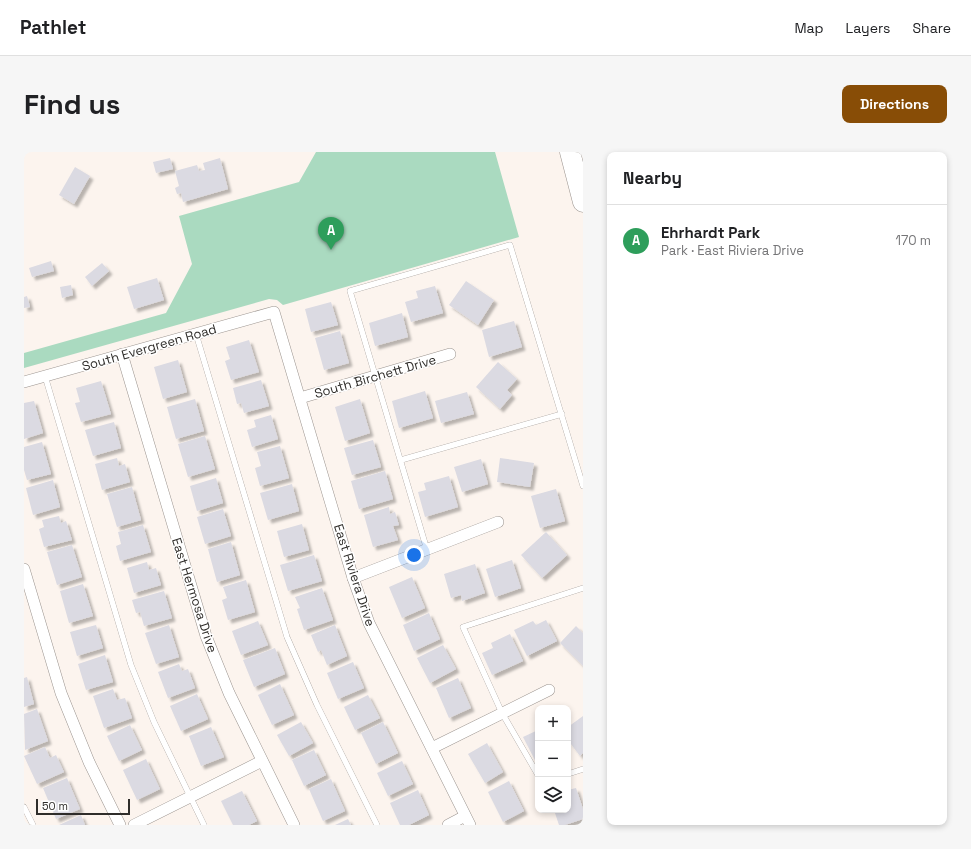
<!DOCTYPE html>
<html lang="en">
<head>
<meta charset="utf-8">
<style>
	:root { --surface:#fff; --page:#f6f6f6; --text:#202124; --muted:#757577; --line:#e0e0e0; --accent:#884d06 }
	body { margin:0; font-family:"Space Grotesk",sans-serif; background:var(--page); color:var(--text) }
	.controls { position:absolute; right:12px; bottom:12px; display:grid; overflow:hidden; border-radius:8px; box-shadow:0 2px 6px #0003 }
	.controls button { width:36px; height:36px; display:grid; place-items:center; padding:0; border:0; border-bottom:1px solid var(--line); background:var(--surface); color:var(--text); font:20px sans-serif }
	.scale { position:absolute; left:12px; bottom:10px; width:94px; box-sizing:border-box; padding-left:4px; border:2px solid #2f2d2a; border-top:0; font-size:11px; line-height:14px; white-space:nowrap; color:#2f2d2a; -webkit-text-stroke:3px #fff; paint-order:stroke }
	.you { position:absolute; left:390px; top:403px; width:14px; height:14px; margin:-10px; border:3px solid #fff; border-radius:50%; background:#1a73e8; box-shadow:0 0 0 6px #1a73e833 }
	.badge { display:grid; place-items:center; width:26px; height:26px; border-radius:50%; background:var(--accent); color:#fff; font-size:13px; font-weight:700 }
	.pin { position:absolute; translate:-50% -33px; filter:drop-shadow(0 1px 2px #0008) }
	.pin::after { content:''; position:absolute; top:21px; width:14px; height:12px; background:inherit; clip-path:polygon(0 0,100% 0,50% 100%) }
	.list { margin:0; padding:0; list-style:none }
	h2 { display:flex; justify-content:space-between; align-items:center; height:52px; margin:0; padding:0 16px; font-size:17px }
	h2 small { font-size:13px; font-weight:400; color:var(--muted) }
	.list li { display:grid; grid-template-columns:26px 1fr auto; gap:12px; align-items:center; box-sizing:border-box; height:72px; padding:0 16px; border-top:1px solid var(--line) }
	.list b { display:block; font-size:15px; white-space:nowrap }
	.list p { margin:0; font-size:13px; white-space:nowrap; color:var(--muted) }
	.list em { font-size:13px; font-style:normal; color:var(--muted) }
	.icon { flex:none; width:22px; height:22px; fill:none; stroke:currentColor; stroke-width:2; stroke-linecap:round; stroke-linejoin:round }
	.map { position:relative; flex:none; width:559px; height:673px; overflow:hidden; border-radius:8px }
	header { display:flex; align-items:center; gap:24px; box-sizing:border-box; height:56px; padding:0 20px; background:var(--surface); border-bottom:1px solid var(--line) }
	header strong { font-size:19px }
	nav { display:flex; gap:22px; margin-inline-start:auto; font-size:14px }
	.intro { display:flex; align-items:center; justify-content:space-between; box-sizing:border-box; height:96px; padding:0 24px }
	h1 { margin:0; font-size:28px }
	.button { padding:10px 18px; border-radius:8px; background:var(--accent); color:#fff; font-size:14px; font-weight:700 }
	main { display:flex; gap:24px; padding:0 24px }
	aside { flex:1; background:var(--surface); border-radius:8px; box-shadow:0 2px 6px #0003 }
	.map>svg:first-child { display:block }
	.green { fill:#aadac0 }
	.building { fill:#dbdae2; filter:url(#shadow) }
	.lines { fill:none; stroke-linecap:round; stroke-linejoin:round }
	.lane-casing { stroke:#9c9590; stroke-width:6 }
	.street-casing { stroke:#9c9590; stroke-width:12 }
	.highway-casing { stroke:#9c9590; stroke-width:21 }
	.lane { stroke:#fff; stroke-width:5.5 }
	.street { stroke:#fff; stroke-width:11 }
	.highway { stroke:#fff; stroke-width:20 }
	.labels { text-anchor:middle; stroke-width:3; stroke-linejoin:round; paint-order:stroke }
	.street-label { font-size:13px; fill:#2f2d2a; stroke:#fff }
</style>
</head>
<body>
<header>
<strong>Pathlet</strong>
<nav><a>Map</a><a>Layers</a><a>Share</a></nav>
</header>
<div class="intro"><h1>Find us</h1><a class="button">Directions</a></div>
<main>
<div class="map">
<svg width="559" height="673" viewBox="0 0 559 673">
	<defs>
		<filter id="shadow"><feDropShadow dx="3.5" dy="3.5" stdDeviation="1" flood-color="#0004"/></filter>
	</defs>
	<rect width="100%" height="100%" fill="#fcf4ee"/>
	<path class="green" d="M292,0H471L495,85L259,153L253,148L245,147L0,216V201L142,161L168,112L155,64L275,30Z"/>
	<g class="building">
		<path d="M146,6L149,17L132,21L129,10Z"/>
		<path d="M196,6L204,37L159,50L157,41L153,42L151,36L155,34L151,19L173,13L175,19L181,18L179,11Z"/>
		<path d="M51,15L66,24L50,52L35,43Z"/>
		<path d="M27,109L30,119L8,125L5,116Z"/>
		<path d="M78,111L85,119L68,134L61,125Z"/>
		<path d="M133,126L140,148L110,157L103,135Z"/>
		<path d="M442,129L470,148L454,173L425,153Z"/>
		<path d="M47,133L49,143L38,146L36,135Z"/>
		<path d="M411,134L419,161L387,170L381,150L394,146L392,139Z"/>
		<path d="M3,144L6,155L0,156V145Z"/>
		<path d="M307,150L314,173L287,180L281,157Z"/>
		<path d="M378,161L384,185L351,194L345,171Z"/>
		<path d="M490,169L498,195L465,205L458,178Z"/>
		<path d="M316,179L325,211L300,218L291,186Z"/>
		<path d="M225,188L235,220L207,228L201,209L206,207L202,195Z"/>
		<path d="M154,208L163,240L139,247L130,215Z"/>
		<path d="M474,210L493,227L483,238L488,243L476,257L452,235Z"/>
		<path d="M237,228L245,254L220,261L217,251L213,252L209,236Z"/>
		<path d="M77,229L87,262L57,270L51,251L56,250L52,236Z"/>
		<path d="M401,239L409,266L375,276L368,249Z"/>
		<path d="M443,240L450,262L417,271L411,249Z"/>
		<path d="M171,247L180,279L152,287L143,255Z"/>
		<path d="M336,247L346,281L321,289L311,255Z"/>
		<path d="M10,249L19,281L0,287V251Z"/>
		<path d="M247,263L254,287L228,295L223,278L232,275L230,268Z"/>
		<path d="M90,270L97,296L69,304L61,278Z"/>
		<path d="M181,284L191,317L164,325L154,292Z"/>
		<path d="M349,288L357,315L328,323L320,296Z"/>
		<path d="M18,290L27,322L3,328L0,318V295Z"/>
		<path d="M256,294L265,326L236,334L231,316L237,314L233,300Z"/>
		<path d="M93,306L95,314L101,312L106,330L78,338L71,312Z"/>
		<path d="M476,306L510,311L506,335L473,330Z"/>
		<path d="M457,307L464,332L438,340L430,315Z"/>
		<path d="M361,319L369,347L335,357L327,329Z"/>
		<path d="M425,324L434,355L401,365L394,340L402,338L400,331Z"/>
		<path d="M192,326L199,351L173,359L166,334Z"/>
		<path d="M29,328L36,355L9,363L2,336Z"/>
		<path d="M268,332L275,359L244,368L236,341Z"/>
		<path d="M108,335L117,368L93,375L83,342Z"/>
		<path d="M532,337L541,369L516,376L507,344Z"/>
		<path d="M365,355L366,362L371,360L375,373L369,374L374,388L349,395L340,363Z"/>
		<path d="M199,357L207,384L181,392L173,365Z"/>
		<path d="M35,364L37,371L42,369L48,388L20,395L15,377L20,375L18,368Z"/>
		<path d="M278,372L285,398L260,405L253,379Z"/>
		<path d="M119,373L127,400L96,409L92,394L97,392L94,380Z"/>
		<path d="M522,380L543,403L518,426L497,403Z"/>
		<path d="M207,390L216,423L193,430L184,397Z"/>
		<path d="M48,393L58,425L33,433L23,400Z"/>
		<path d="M290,403L298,429L264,439L256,413Z"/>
		<path d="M488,408L497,436L471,445L462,417Z"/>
		<path d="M123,410L125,418L132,416L137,433L110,441L103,416Z"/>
		<path d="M451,412L461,441L438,449L437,443L427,446L420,422Z"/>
		<path d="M388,425L401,456L378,466L365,435Z"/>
		<path d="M222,428L231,460L204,468L198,448L203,446L199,435Z"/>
		<path d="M59,432L69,464L45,471L36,439Z"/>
		<path d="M298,436L309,468L280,478L273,457L276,456L271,445Z"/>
		<path d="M140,439L148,466L120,474L116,460L112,461L108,448Z"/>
		<path d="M405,461L416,487L390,499L379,473Z"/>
		<path d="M522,468L533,489L503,504L490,478L509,469L512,473Z"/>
		<path d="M234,469L244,493L217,503L208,479Z"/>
		<path d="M72,473L79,496L53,504L46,480Z"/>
		<path d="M145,473L155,505L132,512L121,481Z"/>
		<path d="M311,473L323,504L303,513L297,498L294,500L287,483Z"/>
		<path d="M552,474L559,481V514L536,491Z"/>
		<path d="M486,482L499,509L468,523L458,501L469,496L467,491Z"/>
		<path d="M419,493L432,517L406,531L393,506Z"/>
		<path d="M251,496L261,522L230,535L219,508Z"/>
		<path d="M81,503L89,530L62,538L54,512Z"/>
		<path d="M329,510L340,536L314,547L303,521Z"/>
		<path d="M155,512L158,519L164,517L171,536L144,546L134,520Z"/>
		<path d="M3,525L10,552L0,555V526Z"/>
		<path d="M434,526L447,556L425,566L412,536Z"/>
		<path d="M256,532L270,563L248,573L234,543Z"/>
		<path d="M89,537L93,548L101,546L108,566L80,576L69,544Z"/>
		<path d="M173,542L184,567L157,579L146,554Z"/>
		<path d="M344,543L356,566L331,578L320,555Z"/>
		<path d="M13,557L24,589L1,598L0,562Z"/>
		<path d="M559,564V601L556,604L544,588V575Z"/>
		<path d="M277,570L289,591L265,604L253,583Z"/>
		<path d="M359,570L374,601L352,612L337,581Z"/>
		<path d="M106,573L118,598L95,609L83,584Z"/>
		<path d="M187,575L200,605L177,614L165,584Z"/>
		<path d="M514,578V609L512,610L499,585Z"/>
		<path d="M463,591L479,620L461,631L444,602Z"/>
		<path d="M21,595L26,606L32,603L40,620L13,632L0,604Z"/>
		<path d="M290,598L302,623L280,634L268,608Z"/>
		<path d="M122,607L136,637L113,648L99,618Z"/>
		<path d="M378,609L389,632L364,644L353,621Z"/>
		<path d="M43,626L56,657L32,667L19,636Z"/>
		<path d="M307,627L321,659L299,669L285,637Z"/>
		<path d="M485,629L500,659L479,670L464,640Z"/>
		<path d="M552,636L559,657V667L541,673H535L530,658H544V638Z"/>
		<path d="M394,638L405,663L385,673H376L366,651Z"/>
		<path d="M218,639L233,669L225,673H209L197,649Z"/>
		<path d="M57,663L61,673H35Z"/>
		<path d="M324,667L327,673H311Z"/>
	</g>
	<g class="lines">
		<g class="lane-casing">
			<g id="lane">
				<path d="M172,182L263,485L293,553L353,673"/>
				<path d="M21,224L107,513L130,570L180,673"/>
				<path d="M377,308L538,262"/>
				<path d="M403,398L326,139L486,93L559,334"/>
				<path d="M544,622L559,617"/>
				<path d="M514,623L478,561L439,475L559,436"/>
				<path d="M0,655L9,673"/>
			</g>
		</g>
		<g class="street-casing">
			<g id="street">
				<path d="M98,202L182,484L205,541L270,673"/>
				<path d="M0,230L250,160L329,426L345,471L446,673"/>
				<path d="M276,246L426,202"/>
				<path d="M0,417L37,541L65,610L96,673"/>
				<path d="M329,426L474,370"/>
				<path d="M408,596L525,538"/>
				<path d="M110,673L238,609"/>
				<path d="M424,673L441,664"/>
			</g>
		</g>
		<g class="highway-casing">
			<path id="highway" d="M546,0L559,50"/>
		</g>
		<use href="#lane" class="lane"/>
		<use href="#street" class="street"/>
		<use href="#highway" class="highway"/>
	</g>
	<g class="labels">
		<g class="street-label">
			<text transform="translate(125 195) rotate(-16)" y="5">South Evergreen Road</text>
			<text transform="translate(351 224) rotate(-16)" y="5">South Birchett Drive</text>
			<text transform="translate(331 423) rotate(72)" y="5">East Riviera Drive</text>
			<text transform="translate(171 443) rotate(72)" y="5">East Hermosa Drive</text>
		</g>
	</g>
</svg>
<div class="controls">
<button>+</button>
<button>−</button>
<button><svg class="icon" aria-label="layers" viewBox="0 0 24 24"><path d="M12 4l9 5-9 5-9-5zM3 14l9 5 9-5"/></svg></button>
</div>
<div class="scale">50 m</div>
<div class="you"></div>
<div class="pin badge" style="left:307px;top:98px;background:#2e9e5b">A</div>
</div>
<aside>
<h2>Nearby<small></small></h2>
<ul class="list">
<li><span class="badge" style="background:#2e9e5b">A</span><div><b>Ehrhardt Park</b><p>Park · East Riviera Drive</p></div><em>170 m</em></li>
</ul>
</aside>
</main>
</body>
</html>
